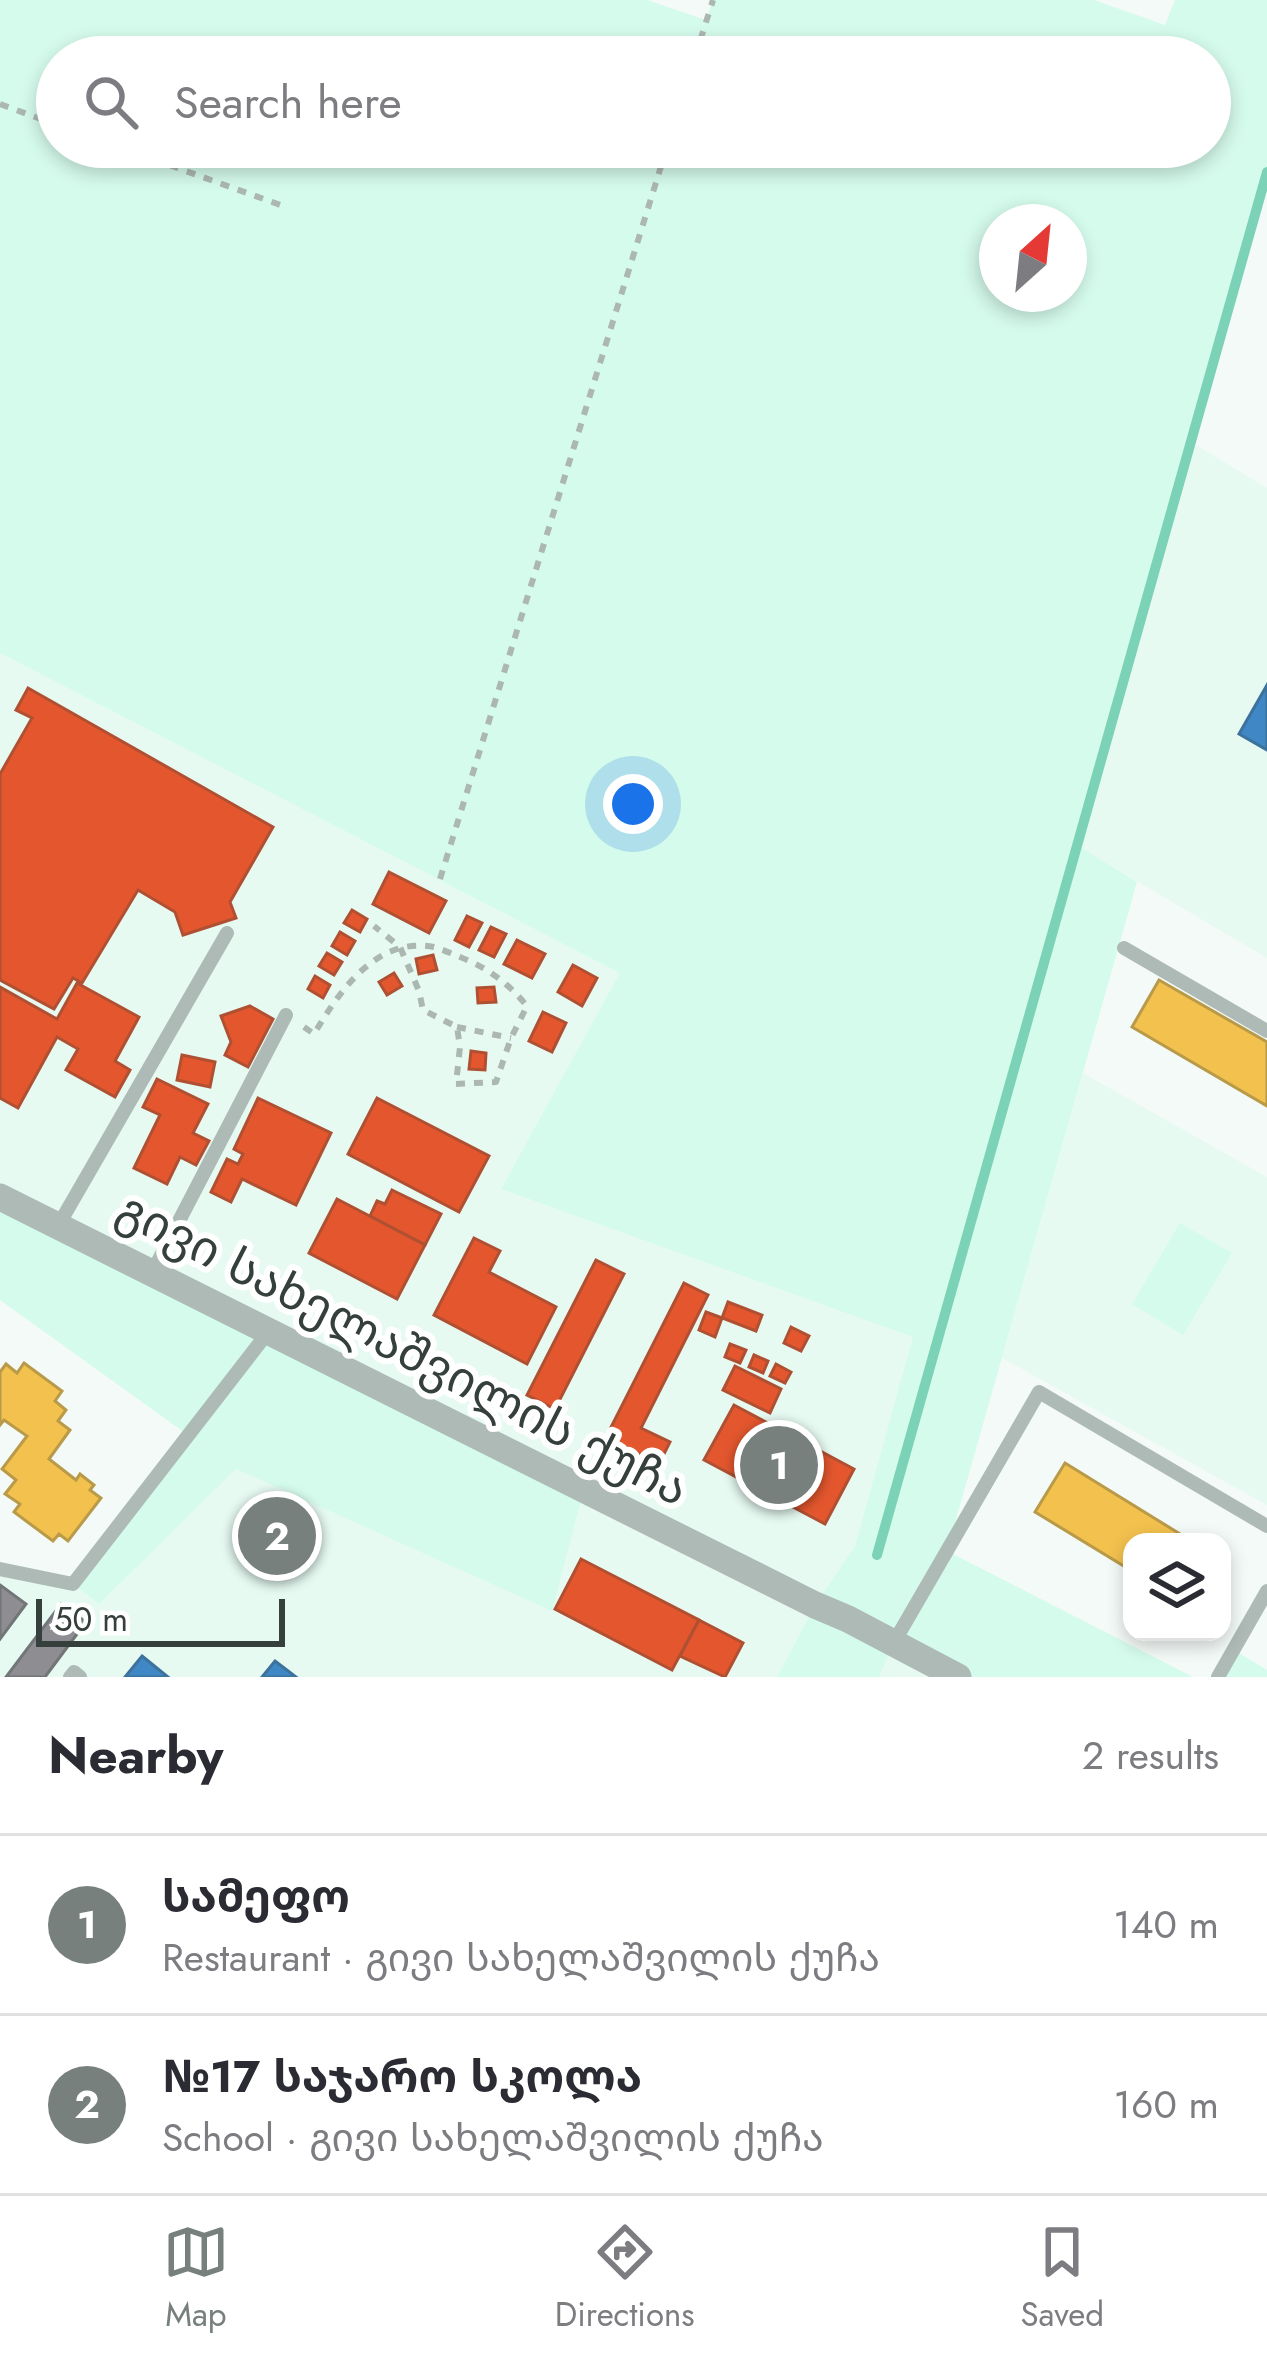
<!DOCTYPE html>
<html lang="en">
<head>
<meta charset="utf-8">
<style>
	:root { --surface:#fff; --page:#f2f2f3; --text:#2b2b33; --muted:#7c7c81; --line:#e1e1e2; --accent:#78807d }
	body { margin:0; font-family:Jost,"Noto Sans Georgian",sans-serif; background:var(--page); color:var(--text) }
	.controls { position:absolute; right:36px; bottom:36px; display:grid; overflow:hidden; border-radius:24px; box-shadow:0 6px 18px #0003 }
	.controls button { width:108px; height:108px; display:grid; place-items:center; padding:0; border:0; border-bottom:3px solid var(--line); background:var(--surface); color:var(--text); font:60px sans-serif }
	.compass { position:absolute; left:979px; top:204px; width:108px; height:108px; border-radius:50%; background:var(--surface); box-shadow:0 6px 18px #0003; rotate:27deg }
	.scale { position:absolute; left:36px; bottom:30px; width:249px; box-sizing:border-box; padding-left:12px; border:6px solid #353f3b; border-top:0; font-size:33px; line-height:42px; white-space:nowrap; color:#353f3b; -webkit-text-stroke:9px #fff; paint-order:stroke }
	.you { position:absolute; left:633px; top:804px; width:42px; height:42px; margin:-30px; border:9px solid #fff; border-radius:50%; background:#1a73e8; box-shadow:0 0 0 18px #1a73e833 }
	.badge { display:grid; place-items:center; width:78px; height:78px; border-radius:50%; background:var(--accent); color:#fff; font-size:39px; font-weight:700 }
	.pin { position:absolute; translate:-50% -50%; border:6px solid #fff; box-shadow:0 3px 12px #0006 }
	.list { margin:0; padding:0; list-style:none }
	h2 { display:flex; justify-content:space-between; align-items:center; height:156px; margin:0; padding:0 48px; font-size:51px }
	h2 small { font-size:39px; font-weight:400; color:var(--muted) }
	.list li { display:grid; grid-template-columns:78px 1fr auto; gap:36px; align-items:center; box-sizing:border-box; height:180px; padding:0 48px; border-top:3px solid var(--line) }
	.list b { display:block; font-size:45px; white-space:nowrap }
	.list p { margin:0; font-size:39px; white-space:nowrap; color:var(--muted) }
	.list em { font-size:39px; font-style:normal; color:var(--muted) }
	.icon { flex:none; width:66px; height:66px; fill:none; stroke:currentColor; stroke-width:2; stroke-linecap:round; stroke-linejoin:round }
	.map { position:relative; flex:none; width:1267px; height:1677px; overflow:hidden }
	.search { position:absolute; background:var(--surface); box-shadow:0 6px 18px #0003; left:36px; right:36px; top:36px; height:132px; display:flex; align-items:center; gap:30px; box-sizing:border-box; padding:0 42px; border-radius:66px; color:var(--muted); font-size:45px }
	.sheet { height:516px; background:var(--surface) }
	nav { display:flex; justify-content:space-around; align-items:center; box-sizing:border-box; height:168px; border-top:3px solid var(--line); background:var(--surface); font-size:33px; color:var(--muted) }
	nav a { display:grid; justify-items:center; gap:6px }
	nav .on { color:var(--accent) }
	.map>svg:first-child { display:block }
	.built { fill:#e6faf2 }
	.green { fill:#d5fbec; fill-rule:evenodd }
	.homes { fill:#f2c14e; stroke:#b99a48; stroke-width:3 }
	.shops { fill:#e4572e; stroke:#b05032; stroke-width:3 }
	.schools { fill:#3f88c5; stroke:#3c729c; stroke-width:3 }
	.industry { fill:#8d8d92; stroke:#737678; stroke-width:3 }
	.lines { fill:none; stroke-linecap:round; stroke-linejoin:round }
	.stream { stroke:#7cd2b7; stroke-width:10 }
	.path { stroke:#acb7b2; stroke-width:6; stroke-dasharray:9 9; stroke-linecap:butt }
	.lane { stroke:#aebab6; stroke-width:14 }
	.street { stroke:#aebab6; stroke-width:27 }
	.labels { text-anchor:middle; stroke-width:12; stroke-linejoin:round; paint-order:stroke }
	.street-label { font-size:48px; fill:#353f3b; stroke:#fff }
</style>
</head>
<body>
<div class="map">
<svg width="1267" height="1677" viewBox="0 0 1267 1677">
	<rect width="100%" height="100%" fill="#f4faf7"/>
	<g class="built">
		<path d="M1191,442L1267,488V958L1077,846Z"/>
		<path d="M0,653L621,973L501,1189L914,1337L855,1546L815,1605L777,1677H0V1569L73,1584L99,1603L236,1469L551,1610L0,1197Z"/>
		<path d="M1083,1073L1267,1177V1505L1002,1358Z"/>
		<path d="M893,1644L958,1677H879Z"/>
	</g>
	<g class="green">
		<path d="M0,0H647L706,20L713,0H1094L1165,25L1175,0H1267V172L1077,845L1137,882L947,1551L1193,1677H958L893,1645L879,1677H777L815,1605L855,1546L913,1337L501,1189L620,973L0,653ZM57,57H1210V147H57ZM997,222H1069V294H997Z"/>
		<path d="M0,1197L584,1489L552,1611L236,1469L99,1604L73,1584L188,1435L0,1300Z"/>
		<path d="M1180,1223L1232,1253L1183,1335L1132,1304Z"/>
		<path d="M1234,1650L1267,1670V1677H1218Z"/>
	</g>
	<g class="homes">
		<path d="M1159,980L1267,1042V1106L1132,1027Z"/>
		<path d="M24,1363L62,1391L55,1401L66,1410L58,1421L70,1430L49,1459L76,1480L80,1474L94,1485L90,1490L101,1498L68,1541L59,1534L53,1541L14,1512L20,1504L5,1494L16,1480L2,1469L27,1436L4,1420L0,1425V1372L6,1364L17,1373Z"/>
		<path d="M1065,1463L1193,1542H1132V1571L1035,1512Z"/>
	</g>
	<g class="shops">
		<path d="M28,688L273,827L230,902L236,918L183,935L175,912L138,890L82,983L73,978L54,1009L0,980V774L32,718L16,710Z"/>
		<path d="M389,872L446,901L429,933L373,904Z"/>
		<path d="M352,910L367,919L360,932L344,923Z"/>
		<path d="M467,916L482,923L469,947L455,940Z"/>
		<path d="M491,927L506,934L494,957L479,950Z"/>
		<path d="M340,932L355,941L347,955L332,946Z"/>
		<path d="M517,940L545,954L532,978L504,964Z"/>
		<path d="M327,953L342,962L334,975L319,966Z"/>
		<path d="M433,955L437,970L419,974L416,959Z"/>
		<path d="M573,965L597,978L582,1006L558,992Z"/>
		<path d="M394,973L402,986L387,995L379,982Z"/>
		<path d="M315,976L330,985L323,998L308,989Z"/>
		<path d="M77,983L139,1017L115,1061L130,1070L115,1097L66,1070L78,1049L57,1037L18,1108L0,1098V987L57,1019Z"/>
		<path d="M494,987L496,1002L478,1003L477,988Z"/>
		<path d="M250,1006L273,1019L248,1067L225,1055L231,1042L221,1016Z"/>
		<path d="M543,1012L566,1023L552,1052L529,1041Z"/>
		<path d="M471,1051L486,1053L485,1070L469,1069Z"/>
		<path d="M182,1055L215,1062L210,1087L177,1080Z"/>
		<path d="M157,1079L208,1104L193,1133L209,1141L196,1165L180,1157L167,1184L134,1168L160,1115L143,1107Z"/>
		<path d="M258,1098L331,1133L296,1205L242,1179L231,1202L211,1192L227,1159L238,1164L243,1154L234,1149Z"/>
		<path d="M377,1098L489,1156L459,1212L348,1154Z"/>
		<path d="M392,1190L441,1214L425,1245L370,1216L377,1201L385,1204Z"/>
		<path d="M337,1199L425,1245L397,1299L309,1253Z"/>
		<path d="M474,1238L500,1251L489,1272L556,1307L527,1364L434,1315Z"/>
		<path d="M596,1260L624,1274L555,1409L527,1395Z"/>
		<path d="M684,1283L708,1295L641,1428L670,1442L659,1464L606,1437Z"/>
		<path d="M728,1302L762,1315L756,1331L722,1318Z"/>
		<path d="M706,1312L722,1318L715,1337L699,1330Z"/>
		<path d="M791,1327L809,1336L801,1351L784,1343Z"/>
		<path d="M730,1344L746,1350L740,1363L725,1357Z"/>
		<path d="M754,1355L768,1361L763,1373L749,1367Z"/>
		<path d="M776,1364L791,1372L785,1383L770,1376Z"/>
		<path d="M735,1366L781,1389L770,1413L723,1390Z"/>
		<path d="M734,1405L854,1469L825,1524L704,1460Z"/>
		<path d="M581,1559L699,1620L672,1670L555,1609Z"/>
		<path d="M699,1620L743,1643L725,1677L680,1656Z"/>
	</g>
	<g class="schools">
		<path d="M1267,685V750L1239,734Z"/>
		<path d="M142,1656L168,1677H125Z"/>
		<path d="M275,1661L296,1677H262Z"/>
	</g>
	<g class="industry">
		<path d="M0,1585L26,1604L0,1639Z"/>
		<path d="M61,1604L86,1622L45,1677H6Z"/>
	</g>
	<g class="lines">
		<path class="stream" d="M877,1555L1267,172"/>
		<g class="path">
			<path d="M695,57L713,0"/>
			<path d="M0,104L57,125"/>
			<path d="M119,147L286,207"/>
			<path d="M440,879L667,147"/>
			<path d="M304,1027L314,1034C339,992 376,936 434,947C442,949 452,954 460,957C488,968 508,983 527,1006L511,1038L496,1082L456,1084L460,1047L457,1027L423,1010L419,991L400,947L374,926"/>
			<path d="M457,1027L511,1038"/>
		</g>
		<g class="lane">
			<path d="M1124,948L1267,1031"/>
			<path d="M58,1226L227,933"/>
			<path d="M152,1273L286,1015"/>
			<path d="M0,1569L73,1584L269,1331"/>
			<path d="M893,1644L1039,1392L1267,1526"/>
			<path d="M70,1677L74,1672L80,1677"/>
			<path d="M1218,1677L1267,1591"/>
		</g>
		<path class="street" d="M0,1197L815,1605L848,1619L958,1677"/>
	</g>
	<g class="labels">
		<g class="street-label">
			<text transform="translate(403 1348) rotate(27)" y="17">გივი სახელაშვილის ქუჩა</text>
		</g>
	</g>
</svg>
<div class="controls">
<button><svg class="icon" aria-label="layers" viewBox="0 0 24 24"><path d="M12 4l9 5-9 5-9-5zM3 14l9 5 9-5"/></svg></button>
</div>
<svg class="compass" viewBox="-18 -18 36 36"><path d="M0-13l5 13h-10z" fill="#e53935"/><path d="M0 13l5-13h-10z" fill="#7c7c81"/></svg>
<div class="scale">50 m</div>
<div class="you"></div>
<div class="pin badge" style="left:779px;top:1465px">1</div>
<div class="pin badge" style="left:277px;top:1536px">2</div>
<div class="search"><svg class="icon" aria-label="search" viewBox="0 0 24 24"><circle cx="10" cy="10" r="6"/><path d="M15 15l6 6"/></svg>Search here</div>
</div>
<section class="sheet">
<h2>Nearby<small>2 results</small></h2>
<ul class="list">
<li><span class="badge">1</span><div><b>სამეფო</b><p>Restaurant · გივი სახელაშვილის ქუჩა</p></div><em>140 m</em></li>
<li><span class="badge">2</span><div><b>№17 საჯარო სკოლა</b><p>School · გივი სახელაშვილის ქუჩა</p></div><em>160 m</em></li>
</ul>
</section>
<nav>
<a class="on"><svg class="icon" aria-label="map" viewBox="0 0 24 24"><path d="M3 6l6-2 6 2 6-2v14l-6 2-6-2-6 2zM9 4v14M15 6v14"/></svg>Map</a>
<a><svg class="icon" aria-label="directions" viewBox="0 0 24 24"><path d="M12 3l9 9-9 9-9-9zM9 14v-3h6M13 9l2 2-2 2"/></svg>Directions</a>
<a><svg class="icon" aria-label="saved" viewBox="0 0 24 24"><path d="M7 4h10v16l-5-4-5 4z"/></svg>Saved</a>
</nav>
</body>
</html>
